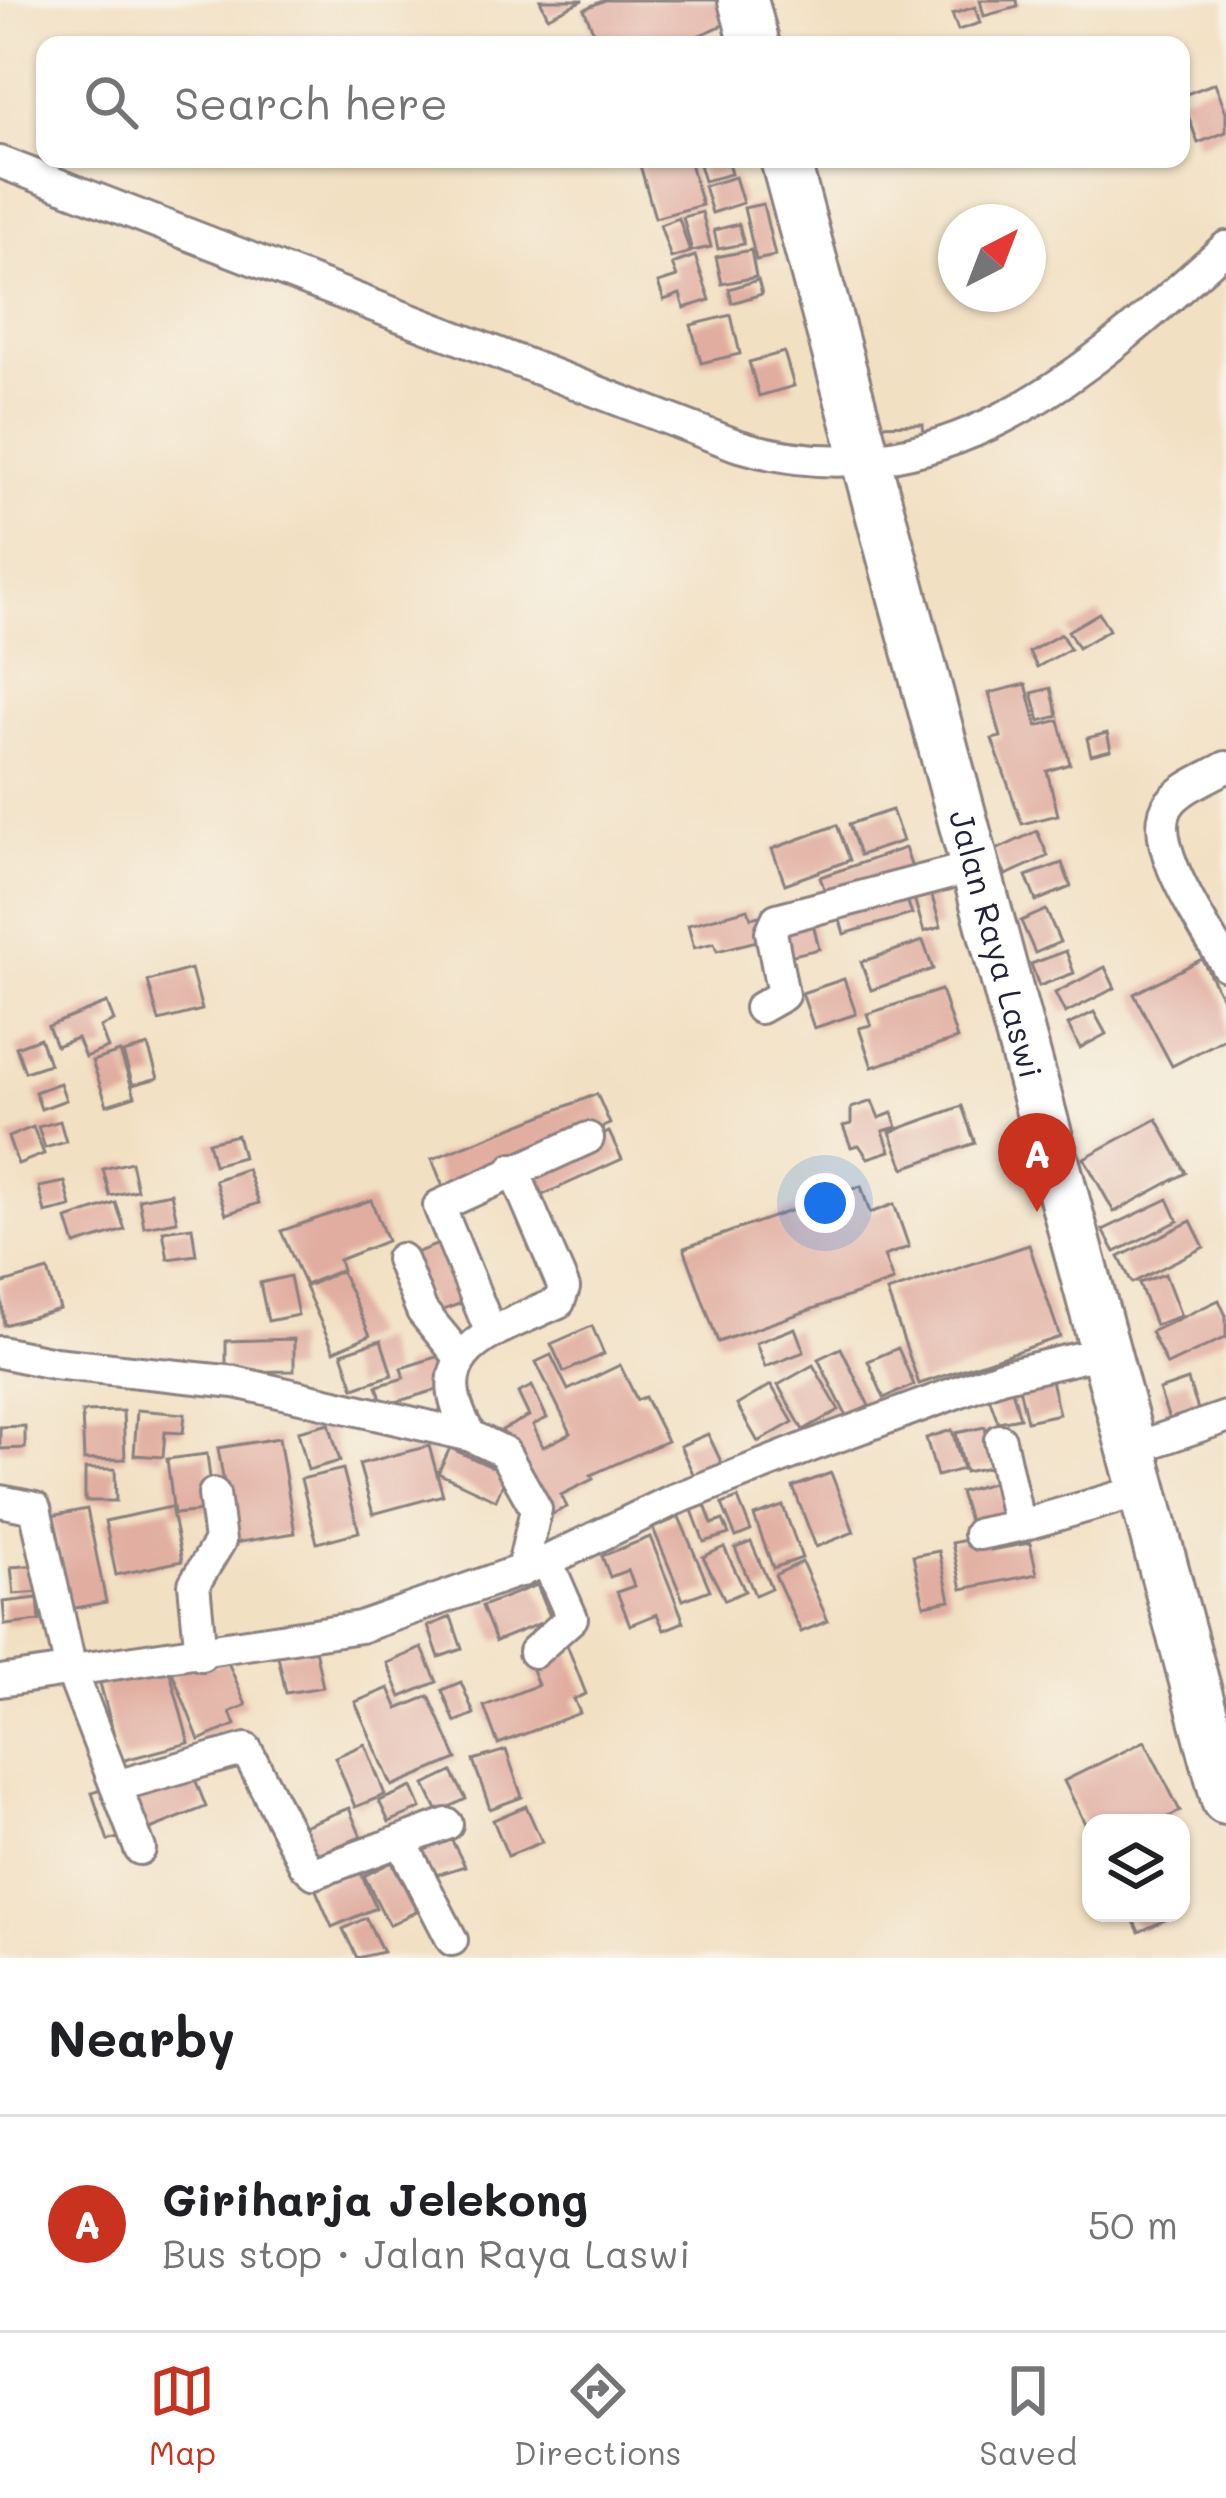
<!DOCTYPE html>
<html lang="en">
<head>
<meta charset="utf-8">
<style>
	:root { --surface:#fff; --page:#f6f6f6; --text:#202124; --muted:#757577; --line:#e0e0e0; --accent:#c8321e }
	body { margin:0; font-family:Mali,sans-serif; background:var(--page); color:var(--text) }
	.controls { position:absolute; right:36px; bottom:36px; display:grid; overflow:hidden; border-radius:24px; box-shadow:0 3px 9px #0004 }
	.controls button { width:108px; height:108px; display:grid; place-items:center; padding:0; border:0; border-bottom:3px solid var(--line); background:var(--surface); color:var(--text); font:60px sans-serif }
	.compass { position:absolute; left:938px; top:204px; width:108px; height:108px; border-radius:50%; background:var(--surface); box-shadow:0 3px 9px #0004; rotate:42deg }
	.you { position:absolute; left:825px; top:1203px; width:42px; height:42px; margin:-30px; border:9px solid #fff; border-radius:50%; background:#1a73e8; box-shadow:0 0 0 18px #1a73e833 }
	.badge { display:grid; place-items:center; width:78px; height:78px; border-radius:50%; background:var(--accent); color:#fff; font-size:39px; font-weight:700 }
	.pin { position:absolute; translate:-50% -99px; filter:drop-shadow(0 3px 6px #0008) }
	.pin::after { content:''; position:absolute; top:63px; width:42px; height:36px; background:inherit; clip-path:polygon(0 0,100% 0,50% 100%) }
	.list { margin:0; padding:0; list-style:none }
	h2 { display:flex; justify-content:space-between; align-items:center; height:156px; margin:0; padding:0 48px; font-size:51px }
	h2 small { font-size:39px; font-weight:400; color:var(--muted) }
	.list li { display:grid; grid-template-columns:78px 1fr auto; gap:36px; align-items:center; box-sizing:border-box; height:216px; padding:0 48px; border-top:3px solid var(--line) }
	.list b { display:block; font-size:45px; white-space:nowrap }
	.list p { margin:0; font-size:39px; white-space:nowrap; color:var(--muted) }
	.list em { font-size:39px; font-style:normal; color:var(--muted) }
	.icon { flex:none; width:66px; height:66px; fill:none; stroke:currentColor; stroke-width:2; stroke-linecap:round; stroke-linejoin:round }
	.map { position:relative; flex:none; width:1226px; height:1958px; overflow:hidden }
	.search { position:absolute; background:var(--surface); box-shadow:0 3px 9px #0004; left:36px; right:36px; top:36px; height:132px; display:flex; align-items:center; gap:30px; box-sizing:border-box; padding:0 42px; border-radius:24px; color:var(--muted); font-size:45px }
	.sheet { height:372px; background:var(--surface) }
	nav { display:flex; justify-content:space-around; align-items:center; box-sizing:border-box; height:168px; border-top:3px solid var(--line); background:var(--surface); font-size:33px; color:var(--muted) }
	nav a { display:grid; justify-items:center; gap:6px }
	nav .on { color:var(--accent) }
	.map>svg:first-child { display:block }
	.building { fill:#e1ada0 }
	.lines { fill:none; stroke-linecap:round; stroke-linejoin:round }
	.minor-casing { stroke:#8a817f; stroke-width:36 }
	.primary-casing { stroke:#8a817f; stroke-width:54 }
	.minor { stroke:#fff; stroke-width:30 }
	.primary { stroke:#fff; stroke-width:48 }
	.labels { text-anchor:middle; stroke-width:9; stroke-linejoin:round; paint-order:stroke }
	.street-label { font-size:33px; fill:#22223b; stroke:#f7f3e8 }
</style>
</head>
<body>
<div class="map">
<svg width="1226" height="1958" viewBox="0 0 1226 1958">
	<rect width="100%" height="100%" fill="#f7f3e8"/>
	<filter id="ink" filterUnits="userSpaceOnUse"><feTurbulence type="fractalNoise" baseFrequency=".00833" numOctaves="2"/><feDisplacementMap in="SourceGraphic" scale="24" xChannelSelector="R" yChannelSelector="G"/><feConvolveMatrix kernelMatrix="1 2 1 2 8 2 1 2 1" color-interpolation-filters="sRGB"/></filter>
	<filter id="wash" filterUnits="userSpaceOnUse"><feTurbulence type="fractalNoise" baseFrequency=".004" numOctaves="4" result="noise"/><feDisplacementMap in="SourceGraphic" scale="48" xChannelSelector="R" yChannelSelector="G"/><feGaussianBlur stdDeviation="2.7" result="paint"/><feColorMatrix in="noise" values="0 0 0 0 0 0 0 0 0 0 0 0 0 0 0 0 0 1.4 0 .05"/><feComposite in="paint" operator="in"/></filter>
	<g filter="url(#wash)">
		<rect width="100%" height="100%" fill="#f2e0c3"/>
		<g id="blocks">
			<g class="building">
				<path d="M540,0H583L548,17Z"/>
				<path d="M605,0H718L728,23L677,45H599L584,9Z"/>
				<path d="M980,0H1017L1018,7L984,16Z"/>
				<path d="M975,7L980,23L958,30L952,14Z"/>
				<path d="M1215,83L1226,112V132L1198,143L1181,96Z"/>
				<path d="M664,159H700L690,163L702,205L655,218L640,165Z"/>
				<path d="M727,159L731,174L704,181L699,165Z"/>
				<path d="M735,177L743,203L712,213L704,186Z"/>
				<path d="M763,204L775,256L756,260L744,208Z"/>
				<path d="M702,212L711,247L692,251L683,217Z"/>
				<path d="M679,218L690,252L671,258L660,225Z"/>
				<path d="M739,224L744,244L718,249L714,230Z"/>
				<path d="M751,250L756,277L722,284L716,257Z"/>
				<path d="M695,256L710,300L684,308L680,294L664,300L658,283L677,277L672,264Z"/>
				<path d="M758,280L762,294L732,303L729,289Z"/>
				<path d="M731,315L740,354L701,363L691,325Z"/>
				<path d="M784,352L794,386L759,396L749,362Z"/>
				<path d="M923,424L924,438L872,439L871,425Z"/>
				<path d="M1099,613L1109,630L1078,648L1068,631Z"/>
				<path d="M1061,634L1070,649L1037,667L1029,652Z"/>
				<path d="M1026,684L1037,726L1059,720L1070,764L1047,771L1058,815L1022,824L992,739L1001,737L989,693Z"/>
				<path d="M1051,688L1058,716L1040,721L1032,693Z"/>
				<path d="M1107,733L1111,750L1091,755L1087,738Z"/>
				<path d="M892,810L903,841L860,855L849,824Z"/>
				<path d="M837,825L850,860L785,884L772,849Z"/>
				<path d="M1037,831L1048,856L1006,875L994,851Z"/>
				<path d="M905,848L913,871L828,900L820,877Z"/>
				<path d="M1062,863L1071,887L1036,901L1026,876Z"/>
				<path d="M931,893L941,927L924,932L914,898Z"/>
				<path d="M905,894L912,914L844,934L838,913Z"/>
				<path d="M748,909L751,918L763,915L769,938L717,951L714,943L694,948L688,925Z"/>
				<path d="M1046,910L1060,942L1035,953L1021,921Z"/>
				<path d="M812,919L819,949L789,956L782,925Z"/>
				<path d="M923,941L933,969L871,990L861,962Z"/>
				<path d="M1066,951L1074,973L1039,986L1031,964Z"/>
				<path d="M1202,959L1226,1006V1038L1172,1066L1134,994Z"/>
				<path d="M1105,967L1115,988L1065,1013L1055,993Z"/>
				<path d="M191,969L202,1010L159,1021L148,981Z"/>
				<path d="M844,979L856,1014L814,1028L802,993Z"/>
				<path d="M941,990L957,1039L872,1067L859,1028L871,1025L867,1014Z"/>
				<path d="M107,1003L114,1021L100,1027L108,1048L85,1057L77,1038L56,1046L48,1026Z"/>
				<path d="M1094,1012L1106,1034L1080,1048L1068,1025Z"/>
				<path d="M40,1038L49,1064L25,1072L16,1047Z"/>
				<path d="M148,1046L158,1078L133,1085L123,1053Z"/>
				<path d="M120,1052L135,1096L107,1105L92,1061Z"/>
				<path d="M60,1083L66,1100L41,1109L35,1092Z"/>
				<path d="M597,1094L610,1124L444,1189L432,1159Z"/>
				<path d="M872,1101L879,1118L892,1113L897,1127L883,1131L890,1151L868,1158L859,1145L851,1147L843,1126L851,1124V1108Z"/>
				<path d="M962,1106L975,1143L904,1168L890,1132Z"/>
				<path d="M1157,1119L1186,1173L1114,1212L1084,1158Z"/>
				<path d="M60,1121L66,1142L45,1148L38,1127Z"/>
				<path d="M33,1127L44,1154L18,1164L8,1137Z"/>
				<path d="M609,1132L622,1159L540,1196L527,1169Z"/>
				<path d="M237,1135L243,1157L214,1165L208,1142Z"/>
				<path d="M131,1162L137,1190L110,1196L103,1169Z"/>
				<path d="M247,1169L259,1203L226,1214L215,1180Z"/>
				<path d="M65,1182L71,1207L45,1213L39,1187Z"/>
				<path d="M861,1186L870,1213L894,1204L909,1247L884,1256L893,1281L718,1342L684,1248Z"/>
				<path d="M171,1193L177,1221L144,1227L139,1199Z"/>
				<path d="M1168,1199L1178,1221L1115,1252L1103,1230Z"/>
				<path d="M371,1200L387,1241L339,1260L342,1270L305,1285L281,1231Z"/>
				<path d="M116,1203L125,1230L75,1245L67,1219Z"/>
				<path d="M1191,1221L1204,1247L1132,1283L1119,1257Z"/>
				<path d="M192,1227L196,1255L168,1259L163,1231Z"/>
				<path d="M449,1240L472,1299L433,1314L410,1255Z"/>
				<path d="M1029,1245L1060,1337L919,1384L887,1292Z"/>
				<path d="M48,1270L60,1309L4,1325L0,1284Z"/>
				<path d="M341,1271L370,1335L334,1351L305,1287Z"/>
				<path d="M1165,1274L1181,1316L1155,1325L1139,1283Z"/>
				<path d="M290,1276L298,1315L268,1321L260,1283Z"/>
				<path d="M1219,1300L1226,1316V1337L1167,1365L1151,1332Z"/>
				<path d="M592,1326L604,1354L564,1372L551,1344Z"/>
				<path d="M795,1328L804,1352L765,1367L756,1343Z"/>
				<path d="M294,1339V1371L226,1372V1341Z"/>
				<path d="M381,1340L392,1375L354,1388L342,1353Z"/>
				<path d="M841,1348L869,1406L847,1417L818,1359Z"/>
				<path d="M898,1348L914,1385L884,1398L868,1361Z"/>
				<path d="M551,1355L568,1390L620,1365L637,1400L645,1397L667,1441L591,1475L593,1479L561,1495L567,1507L544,1518L502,1430L529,1416L518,1393L532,1386L547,1418L533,1425L543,1447L571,1433L536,1362Z"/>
				<path d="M440,1356L449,1386L383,1406L377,1386L404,1378L401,1368Z"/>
				<path d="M813,1365L839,1410L803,1430L778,1385Z"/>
				<path d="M1050,1376L1059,1414L1027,1421L1018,1383Z"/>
				<path d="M1188,1380L1202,1421L1173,1431L1159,1390Z"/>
				<path d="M771,1385L793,1422L758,1442L737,1405Z"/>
				<path d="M1012,1389L1020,1418L998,1422L989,1397Z"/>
				<path d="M137,1410L185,1414L183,1433L165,1432L163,1457L134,1455Z"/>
				<path d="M123,1411L125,1459L84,1460L82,1412Z"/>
				<path d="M329,1423L340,1461L308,1470L298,1431Z"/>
				<path d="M25,1426V1448L0,1449V1427Z"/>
				<path d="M985,1427L994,1466L965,1472L956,1433Z"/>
				<path d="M952,1430L963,1469L937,1476L926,1438Z"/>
				<path d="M708,1434L724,1468L696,1480L680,1446Z"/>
				<path d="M279,1438L295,1533L234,1543L218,1448Z"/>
				<path d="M429,1446L443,1495L373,1514L359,1464Z"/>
				<path d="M450,1448L507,1474L496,1500L438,1473Z"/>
				<path d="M207,1454L214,1510L174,1514L167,1459Z"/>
				<path d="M85,1469H115L116,1501H85Z"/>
				<path d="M343,1469L359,1532L317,1543L301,1479Z"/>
				<path d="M831,1473L854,1532L816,1547L793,1487Z"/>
				<path d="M998,1481L1010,1520L972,1531L960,1492Z"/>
				<path d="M738,1498L751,1531L736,1537L722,1504Z"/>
				<path d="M705,1505L712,1524L723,1520L729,1534L704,1542L692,1510Z"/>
				<path d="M783,1506L802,1558L773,1568L754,1516Z"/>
				<path d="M171,1507L182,1561L116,1575L105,1521Z"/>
				<path d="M87,1509L106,1602L70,1609L51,1516Z"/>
				<path d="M679,1517L710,1590L683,1600L653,1528Z"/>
				<path d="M988,1535L991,1550L1030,1543L1037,1574L962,1589L952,1543Z"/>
				<path d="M650,1537L684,1622L664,1630L657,1614L630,1625L617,1592L634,1586L628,1570L610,1577L602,1556Z"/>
				<path d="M751,1542L771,1588L755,1595L735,1548Z"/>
				<path d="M724,1547L745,1591L725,1600L703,1557Z"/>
				<path d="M939,1551L950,1600L924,1605L913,1556Z"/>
				<path d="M802,1562L828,1621L801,1632L775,1575Z"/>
				<path d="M39,1565L41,1592L14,1594L11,1567Z"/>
				<path d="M537,1585L551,1619L496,1641L482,1606Z"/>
				<path d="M38,1598L40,1621L5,1625L3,1602Z"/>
				<path d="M451,1617L462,1649L439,1657L428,1626Z"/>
				<path d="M567,1645L586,1694L574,1699L580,1713L498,1744L484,1706L538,1685L528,1659Z"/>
				<path d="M422,1648L437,1682L401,1697L387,1663Z"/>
				<path d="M315,1649L323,1687L286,1693L278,1656Z"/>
				<path d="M207,1655L212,1666L227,1660L246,1705L230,1712L235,1725L199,1740L171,1669Z"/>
				<path d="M168,1665L189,1743L121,1761L100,1683Z"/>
				<path d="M461,1682L474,1714L455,1722L442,1690Z"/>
				<path d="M389,1688L398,1709L429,1696L457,1759L392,1786L355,1702Z"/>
				<path d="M1145,1741L1180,1811L1157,1823H1091V1836L1064,1781Z"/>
				<path d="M365,1744L385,1795L355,1807L335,1757Z"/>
				<path d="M506,1750L522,1797L490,1809L473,1760Z"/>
				<path d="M452,1772L466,1799L438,1812L425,1785Z"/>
				<path d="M193,1774L206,1807L145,1831L132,1799Z"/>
				<path d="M109,1787L125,1836L108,1841L92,1793Z"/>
				<path d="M412,1787L421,1808L389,1822L379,1801Z"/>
				<path d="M526,1806L542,1842L508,1856L493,1820Z"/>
				<path d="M349,1808L361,1837L310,1857L298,1828Z"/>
				<path d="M446,1829L465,1866L433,1876L419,1849Z"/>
				<path d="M392,1862L417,1911L389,1925L364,1876Z"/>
				<path d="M359,1869L376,1908L332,1927L315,1888Z"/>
				<path d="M1130,1913H1180L1139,1932Z"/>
				<path d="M366,1918L383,1952L357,1958L343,1929Z"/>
			</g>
		</g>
	</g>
	<g filter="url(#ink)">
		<use href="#blocks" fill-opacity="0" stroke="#8a817f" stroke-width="3"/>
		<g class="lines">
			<g class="minor-casing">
				<g id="minor">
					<path d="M0,162L736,445C939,507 1087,373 1226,247"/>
					<path d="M1226,767C1209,777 1182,787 1170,803C1142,839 1207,930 1226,965"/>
					<path d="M760,1008L783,995L771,932L777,919L974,867"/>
					<path d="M401,1259L422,1311L459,1356"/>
					<path d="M491,1333L439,1206L588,1138"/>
					<path d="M0,1352L54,1363L235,1382L471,1436L504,1452L536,1509L522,1571"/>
					<path d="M471,1436C418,1350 494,1332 559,1302L564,1288L513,1169"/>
					<path d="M1000,1440L1019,1526L1140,1491"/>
					<path d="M1132,1449L1226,1417"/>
					<path d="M0,1501L35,1508L71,1670L140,1849"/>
					<path d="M979,1534L1019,1526"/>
					<path d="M534,1652L572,1618L547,1561"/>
					<path d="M201,1655L194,1584L220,1541L214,1494"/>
					<path d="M0,1681L360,1627L547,1561L673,1500L811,1446L1001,1376L1104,1352"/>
					<path d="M116,1786L246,1749L305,1865L314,1873L447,1824"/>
					<path d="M401,1841L452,1940"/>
				</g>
			</g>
			<g class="primary-casing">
				<g id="primary">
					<path d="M743,0L755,45"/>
					<path id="s1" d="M785,159L1226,1800"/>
				</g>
			</g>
			<use href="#minor" class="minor"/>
			<use href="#primary" class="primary"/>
		</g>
	</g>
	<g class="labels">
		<g class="street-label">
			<text dy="12" stroke="none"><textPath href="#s1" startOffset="813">Jalan Raya Laswi</textPath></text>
		</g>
	</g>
</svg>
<div class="controls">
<button><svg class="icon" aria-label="layers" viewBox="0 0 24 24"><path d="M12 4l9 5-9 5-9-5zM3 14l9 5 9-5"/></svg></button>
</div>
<svg class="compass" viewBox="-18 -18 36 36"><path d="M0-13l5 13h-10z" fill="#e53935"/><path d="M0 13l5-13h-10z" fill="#757577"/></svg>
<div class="you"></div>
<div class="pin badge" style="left:1037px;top:1212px">A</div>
<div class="search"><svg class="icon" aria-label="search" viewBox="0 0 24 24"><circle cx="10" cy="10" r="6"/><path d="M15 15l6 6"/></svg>Search here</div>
</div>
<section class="sheet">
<h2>Nearby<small></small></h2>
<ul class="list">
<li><span class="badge">A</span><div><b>Giriharja Jelekong</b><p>Bus stop · Jalan Raya Laswi</p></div><em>50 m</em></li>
</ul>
</section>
<nav>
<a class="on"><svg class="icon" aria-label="map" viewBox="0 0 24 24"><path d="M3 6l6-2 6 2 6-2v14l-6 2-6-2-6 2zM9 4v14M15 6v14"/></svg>Map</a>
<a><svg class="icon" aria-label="directions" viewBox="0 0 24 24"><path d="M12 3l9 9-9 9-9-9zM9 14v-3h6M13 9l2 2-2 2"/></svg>Directions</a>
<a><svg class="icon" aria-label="saved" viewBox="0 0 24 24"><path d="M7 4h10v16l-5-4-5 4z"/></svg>Saved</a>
</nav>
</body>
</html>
